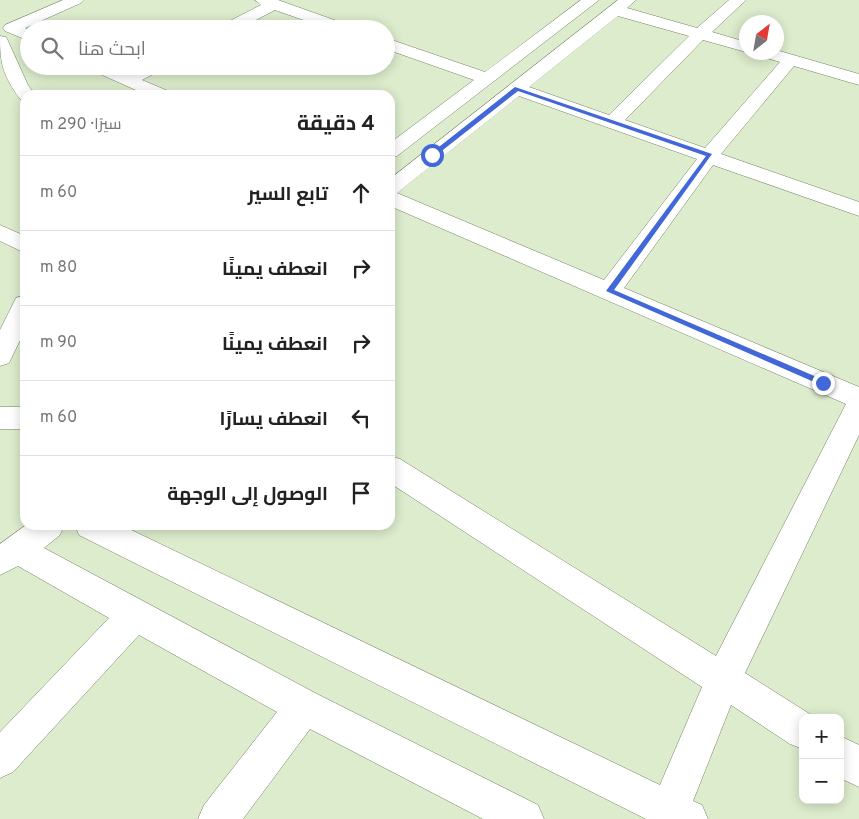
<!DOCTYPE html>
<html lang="ar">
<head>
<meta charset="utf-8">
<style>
	:root { --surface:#fff; --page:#f6f6f6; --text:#222; --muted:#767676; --line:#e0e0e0 }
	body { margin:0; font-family:Overpass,Cairo,sans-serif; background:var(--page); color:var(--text); direction:rtl }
	.controls { position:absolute; right:15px; bottom:15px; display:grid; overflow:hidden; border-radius:10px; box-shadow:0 2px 12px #0003 }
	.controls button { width:45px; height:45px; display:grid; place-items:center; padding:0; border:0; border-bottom:1px solid var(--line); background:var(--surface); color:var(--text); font:25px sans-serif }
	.compass { position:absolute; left:739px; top:15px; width:45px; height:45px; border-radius:50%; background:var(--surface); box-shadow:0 2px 12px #0003; rotate:31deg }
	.stop { position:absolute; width:15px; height:15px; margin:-11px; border:4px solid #4167d9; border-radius:50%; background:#fff }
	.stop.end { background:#4167d9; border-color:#fff; box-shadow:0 1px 5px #0008 }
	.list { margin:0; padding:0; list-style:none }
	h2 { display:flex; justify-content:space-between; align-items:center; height:65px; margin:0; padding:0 20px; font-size:21px }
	h2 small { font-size:16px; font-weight:400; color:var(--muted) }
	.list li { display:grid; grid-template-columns:32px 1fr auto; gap:15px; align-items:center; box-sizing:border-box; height:75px; padding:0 20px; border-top:1px solid var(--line) }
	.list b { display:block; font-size:19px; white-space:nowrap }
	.list em { font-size:16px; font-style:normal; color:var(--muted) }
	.icon { flex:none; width:28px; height:28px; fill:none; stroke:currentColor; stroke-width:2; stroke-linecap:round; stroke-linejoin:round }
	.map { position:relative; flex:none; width:859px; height:819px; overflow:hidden; direction:ltr }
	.search { position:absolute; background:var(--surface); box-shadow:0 2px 12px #0003; left:20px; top:20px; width:375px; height:55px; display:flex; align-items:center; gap:12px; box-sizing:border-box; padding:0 18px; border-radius:28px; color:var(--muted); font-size:19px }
	.panel { position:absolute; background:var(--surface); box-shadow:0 2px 12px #0003; left:20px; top:90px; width:375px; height:440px; border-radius:15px; direction:rtl }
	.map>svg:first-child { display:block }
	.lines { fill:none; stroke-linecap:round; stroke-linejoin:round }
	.minor-casing { stroke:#748265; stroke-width:1 }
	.minor { fill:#fff; fill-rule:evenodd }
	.route { fill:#4167d9 }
</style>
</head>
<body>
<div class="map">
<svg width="859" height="819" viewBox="0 0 859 819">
	<rect width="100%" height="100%" fill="#dceccc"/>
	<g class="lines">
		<g class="minor-casing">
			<g id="minor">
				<path d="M63,0H84L81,3L25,28L29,30V41L5,31L3,28L5,25Z"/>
				<path d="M255,0H278L351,26L353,29H329L275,10L239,29H218L220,26L261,5Z"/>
				<path d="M581,0H599L397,156L390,158V143L474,80L386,49V38L485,72Z"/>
				<path d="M618,0H636L627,8L697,28L729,0H746L712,32L746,42V52L703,40L625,120L705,148L780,62L760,56L758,52H776V50L859,74V85L794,66L721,154L859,202V216L713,165L624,288L859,387V435L745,673L816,718H803V749L790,744L731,705L693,801L702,805L708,819H646L79,535L75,525H121L660,785L702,687L390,483V456L400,459L716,656L846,404L390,206V179ZM618,16L689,36L609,115L529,87ZM519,96L697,159L604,280L397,193Z"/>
				<path d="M0,36L6,37L8,41L28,85L35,95H25V100L20,99C3,75 0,65 0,36Z"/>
				<path d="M89,66H112L128,73L141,66H163L161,70L142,80L168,91L171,95H147L91,70Z"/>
				<path d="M0,225L25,236V253L0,241Z"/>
				<path d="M25,295V330L9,363L0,366V330L16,298Z"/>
				<rect x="0" y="407" width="25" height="22"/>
				<path d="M26,525H64L60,535L44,548L317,694L538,805L544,819H483L310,729L243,819H198L204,805L277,712L139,635L13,772L0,778V732L109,618L18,566L0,575V544Z"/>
				<path d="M840,736L859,745V787L840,778Z"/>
			</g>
		</g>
		<use href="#minor" class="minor"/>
	</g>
	<path class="route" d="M515,87L712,154L614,290L826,381V385H821L606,291L706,156L518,91L434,157H430V154Z"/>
</svg>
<div class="controls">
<button>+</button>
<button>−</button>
</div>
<svg class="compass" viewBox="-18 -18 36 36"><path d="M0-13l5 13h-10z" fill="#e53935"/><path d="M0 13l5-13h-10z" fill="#767676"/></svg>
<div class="stop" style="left:432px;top:155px"></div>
<div class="stop end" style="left:823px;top:383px"></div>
<div class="search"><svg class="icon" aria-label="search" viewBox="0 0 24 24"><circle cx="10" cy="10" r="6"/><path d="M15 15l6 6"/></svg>ابحث هنا</div>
<section class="panel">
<h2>4 دقيقة<small>سيرًا · 290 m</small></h2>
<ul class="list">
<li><svg class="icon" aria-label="ahead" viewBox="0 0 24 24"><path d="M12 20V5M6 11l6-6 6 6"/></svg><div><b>تابع السير</b></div><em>60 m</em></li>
<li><svg class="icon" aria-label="right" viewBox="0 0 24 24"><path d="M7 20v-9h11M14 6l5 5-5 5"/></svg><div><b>انعطف يمينًا</b></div><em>80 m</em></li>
<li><svg class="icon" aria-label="right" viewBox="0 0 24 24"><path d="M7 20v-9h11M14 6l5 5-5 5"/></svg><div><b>انعطف يمينًا</b></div><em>90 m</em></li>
<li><svg class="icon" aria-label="left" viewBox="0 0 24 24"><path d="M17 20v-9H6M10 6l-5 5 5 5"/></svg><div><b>انعطف يسارًا</b></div><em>60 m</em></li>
<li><svg class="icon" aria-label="arrive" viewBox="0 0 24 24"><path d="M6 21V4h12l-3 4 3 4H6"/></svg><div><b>الوصول إلى الوجهة</b></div></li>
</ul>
</section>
</div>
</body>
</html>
